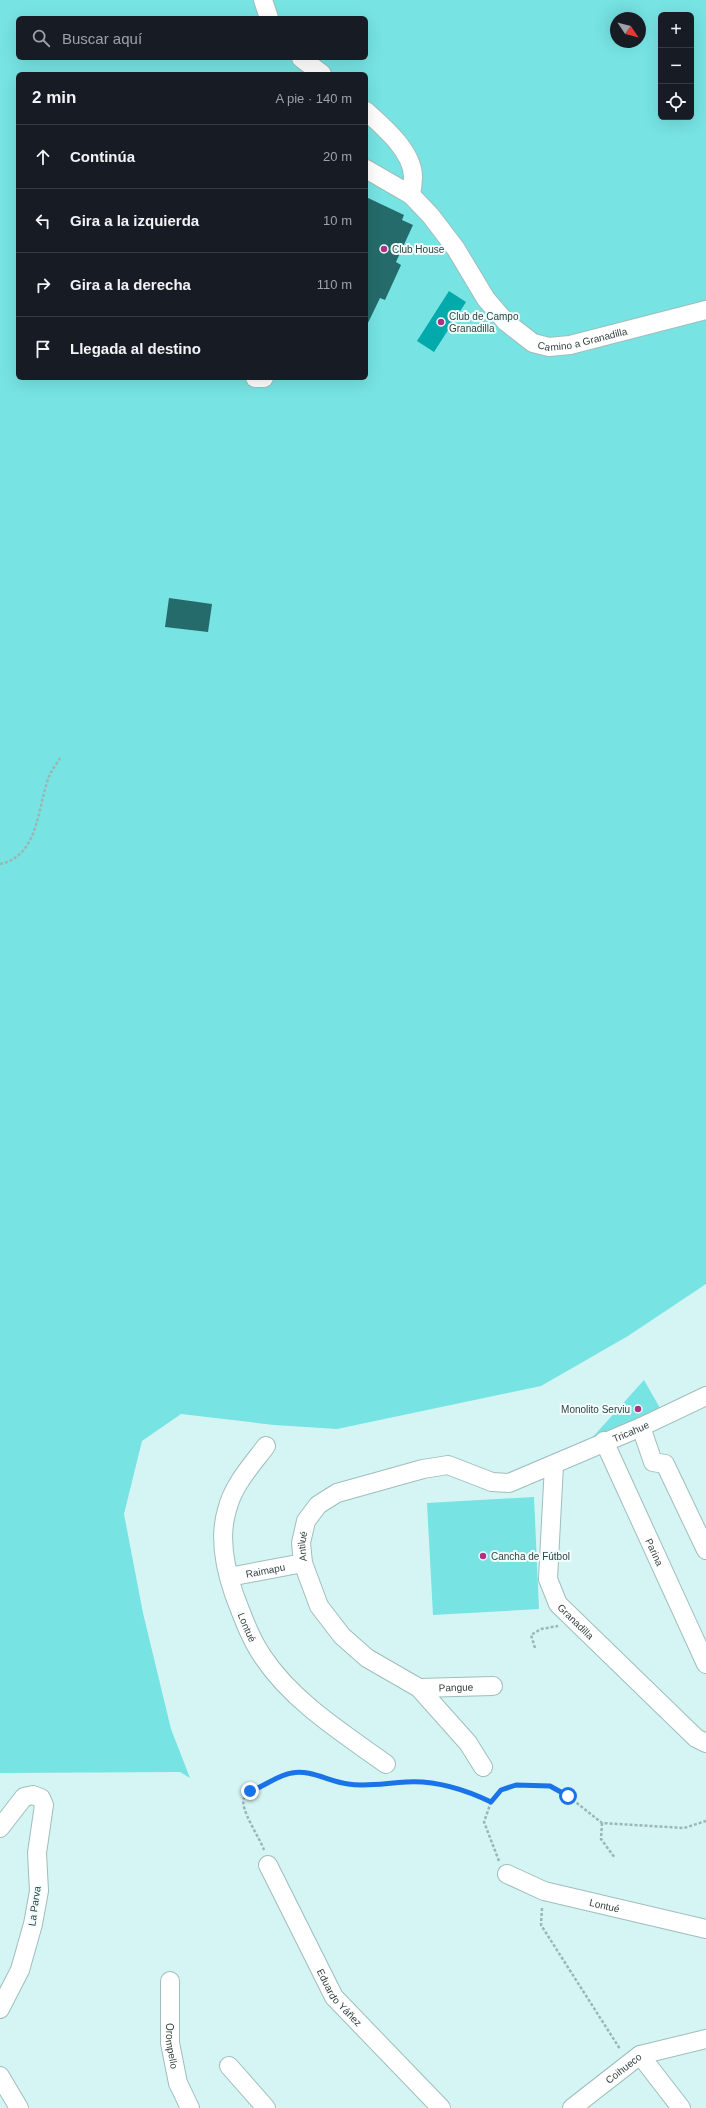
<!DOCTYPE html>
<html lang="es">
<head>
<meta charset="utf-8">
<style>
	:root { --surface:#171b24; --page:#20242c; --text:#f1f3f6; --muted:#9ea1a6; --line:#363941 }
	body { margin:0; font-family:Arial,sans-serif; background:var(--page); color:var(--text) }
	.controls { position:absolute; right:12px; top:12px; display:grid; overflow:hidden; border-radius:6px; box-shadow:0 4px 16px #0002 }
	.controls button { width:36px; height:36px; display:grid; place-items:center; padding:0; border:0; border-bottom:1px solid var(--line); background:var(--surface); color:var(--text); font:20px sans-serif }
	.compass { position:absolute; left:610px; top:12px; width:36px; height:36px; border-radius:50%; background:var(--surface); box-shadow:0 4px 16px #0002; rotate:125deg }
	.stop { position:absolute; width:12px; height:12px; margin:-9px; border:3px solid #1a73e8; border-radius:50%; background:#fff }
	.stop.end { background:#1a73e8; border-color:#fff; box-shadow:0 1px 4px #0008 }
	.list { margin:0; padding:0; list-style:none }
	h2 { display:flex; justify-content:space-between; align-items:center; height:52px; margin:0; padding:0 16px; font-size:17px }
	h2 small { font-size:13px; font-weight:400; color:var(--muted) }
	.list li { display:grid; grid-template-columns:26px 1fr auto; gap:12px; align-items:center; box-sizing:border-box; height:64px; padding:0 16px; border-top:1px solid var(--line) }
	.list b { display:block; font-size:15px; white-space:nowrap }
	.list em { font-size:13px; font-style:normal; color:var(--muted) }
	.icon { flex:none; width:22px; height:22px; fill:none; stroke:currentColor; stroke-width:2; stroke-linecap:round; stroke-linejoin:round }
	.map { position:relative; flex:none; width:706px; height:2108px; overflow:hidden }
	.search { position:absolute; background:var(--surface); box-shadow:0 4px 16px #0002; left:16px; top:16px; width:352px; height:44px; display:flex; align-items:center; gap:10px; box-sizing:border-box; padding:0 14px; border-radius:6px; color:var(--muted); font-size:15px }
	.panel { position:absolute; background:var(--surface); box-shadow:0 4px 16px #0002; left:16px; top:72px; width:352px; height:308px; border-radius:6px }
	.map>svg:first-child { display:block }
	.green { fill:#77e3e3; fill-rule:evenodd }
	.water { fill:#03aaab }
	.building { fill:#256b6b }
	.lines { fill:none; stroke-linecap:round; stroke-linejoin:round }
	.minor-casing { stroke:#9fbdbd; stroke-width:20 }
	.path { stroke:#9cb5b5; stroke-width:2.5; stroke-dasharray:3 2; stroke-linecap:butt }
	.minor { stroke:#fff; stroke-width:18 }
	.route { stroke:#1a73e8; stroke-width:5 }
	.poi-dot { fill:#ae3181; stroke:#f1fefe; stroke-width:1.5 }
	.labels { text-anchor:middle; stroke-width:4; stroke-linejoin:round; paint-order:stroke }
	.poi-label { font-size:10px; fill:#33403f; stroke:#f1fefe; text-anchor:start }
	.street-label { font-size:10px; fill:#33403f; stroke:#f1fefe }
</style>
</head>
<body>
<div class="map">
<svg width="706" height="2108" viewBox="0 0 706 2108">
	<rect width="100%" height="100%" fill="#d5f5f5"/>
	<g class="green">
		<path d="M0,0H706V1284L628,1336L541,1386L337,1429L274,1425L181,1414L142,1441L124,1514L143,1613L171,1729L190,1778L180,1772L0,1773ZM661,15H691V117H661ZM18,18H366V58H18ZM616,18H640V42H616ZM18,74H366V378H18Z"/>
		<path d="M644,1380L660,1408L592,1442L591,1439Z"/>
		<path d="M534,1497L539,1609L433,1615L427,1503Z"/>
	</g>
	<path class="water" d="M449,291L466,302L434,352L417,341Z"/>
	<g class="building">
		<path d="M366,197L404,215L402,220L413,225L396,262L401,265L385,300L380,298L366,327Z"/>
		<path d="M169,598L212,604L208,632L165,627Z"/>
	</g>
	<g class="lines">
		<g class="minor-casing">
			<g id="minor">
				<path d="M263,0L269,18"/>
				<path d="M301,58L322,74"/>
				<path d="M366,111C384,127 412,151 413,176C413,182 412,189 411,195"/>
				<path id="s1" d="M366,169L411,195L431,216L456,249L486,299L506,322L533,343L549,347L570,345L706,310"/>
				<path d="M255,378H264"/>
				<path d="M641,1427L653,1462L665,1464L706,1550"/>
				<path id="s2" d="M604,1441L706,1664"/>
				<path id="s3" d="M266,1446C251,1466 233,1485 227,1510C219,1536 225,1568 234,1594C242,1615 250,1638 263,1657C293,1702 343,1733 386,1764"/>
				<path id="s4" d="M554,1465L548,1579L558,1604L696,1738L706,1743"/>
				<path id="s5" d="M229,1577L303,1563"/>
				<path id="s6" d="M419,1688L493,1686"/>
				<path id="s7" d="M483,1767L468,1743L419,1688L367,1658L342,1636L319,1606L303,1563L301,1543L306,1521L318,1505L337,1493L423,1469L448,1465L492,1482L509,1483L641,1427L706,1396"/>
				<path d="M0,1828L24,1797L33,1795L41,1798L44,1805L37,1853L39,1891L33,1924L20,1970L0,2009"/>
				<path id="s8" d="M268,1865L334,1997L441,2108"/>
				<path id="s9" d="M507,1874L544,1891L706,1929"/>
				<path id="s10" d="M170,1981V2043L178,2083L190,2108"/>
				<path d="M640,2055L681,2108"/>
				<path d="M229,2066L266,2108"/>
				<path d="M0,2076L19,2108"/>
				<path id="s11" d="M572,2108L640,2055L706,2039"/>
			</g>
		</g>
		<g class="path">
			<path d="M0,864C40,856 37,805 50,774C53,768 58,762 61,756"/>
			<path d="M535,1648L531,1635L541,1629L558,1626"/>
			<path d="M602,1823L601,1839L615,1858"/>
			<path d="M264,1850C260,1838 239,1808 244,1798C247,1791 284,1774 292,1772C311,1769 330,1782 348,1784C368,1787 386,1783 406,1782C436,1780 464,1789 491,1802"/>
			<path d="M499,1861L484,1822L491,1802L501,1790L516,1785L550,1786L568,1796L602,1823L684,1828L706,1821"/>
			<path d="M542,1908L541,1925L620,2049"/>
		</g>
		<use href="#minor" class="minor"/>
	</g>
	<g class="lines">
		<path class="route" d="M250,1791C264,1787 277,1775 292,1773C310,1769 330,1782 348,1784C367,1787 386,1783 406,1782C436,1780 464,1789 491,1802L501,1790L516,1785L550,1786L568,1796"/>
	</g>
	<g class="poi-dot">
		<circle cx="384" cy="249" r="4"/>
		<circle cx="441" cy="322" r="4"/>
		<circle cx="638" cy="1409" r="4"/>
		<circle cx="483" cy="1556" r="4"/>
	</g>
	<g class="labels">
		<g class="poi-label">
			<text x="392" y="253">Club House</text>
			<text x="449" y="320">Club de Campo<tspan x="449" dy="12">Granadilla</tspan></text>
			<text x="630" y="1413" text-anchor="end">Monolito Serviu</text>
			<text x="491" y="1560">Cancha de Fútbol</text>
		</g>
		<g class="street-label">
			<text dy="4" stroke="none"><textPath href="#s1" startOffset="296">Camino a Granadilla</textPath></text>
			<text dy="4" stroke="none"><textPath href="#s7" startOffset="675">Tricahue</textPath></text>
			<text dy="4" stroke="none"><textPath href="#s7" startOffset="296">Antilué</textPath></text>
			<text dy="4" stroke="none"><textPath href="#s2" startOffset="122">Parina</textPath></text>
			<text dy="4" stroke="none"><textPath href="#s5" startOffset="37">Raimapu</textPath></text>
			<text dy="4" stroke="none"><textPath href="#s4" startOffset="166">Granadilla</textPath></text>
			<text dy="4" stroke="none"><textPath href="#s3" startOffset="197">Lontué</textPath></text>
			<text dy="4" stroke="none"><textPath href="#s6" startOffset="37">Pangue</textPath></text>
			<text dy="4" stroke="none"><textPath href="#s9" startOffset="103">Lontué</textPath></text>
			<text transform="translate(34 1906) rotate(-82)" y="4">La Parva</text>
			<text dy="4" stroke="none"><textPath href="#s8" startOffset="151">Eduardo Yáñez</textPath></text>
			<text dy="4" stroke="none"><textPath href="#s10" startOffset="65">Orompello</textPath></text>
			<text dy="4" stroke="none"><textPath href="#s11" startOffset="65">Coihueco</textPath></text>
		</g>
	</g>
</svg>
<div class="controls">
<button>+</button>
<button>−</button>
<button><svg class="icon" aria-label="locate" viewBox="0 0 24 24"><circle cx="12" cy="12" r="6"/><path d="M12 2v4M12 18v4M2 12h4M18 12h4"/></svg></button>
</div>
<svg class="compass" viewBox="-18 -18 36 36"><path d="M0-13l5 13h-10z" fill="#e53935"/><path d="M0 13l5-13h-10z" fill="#9ea1a6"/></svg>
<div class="stop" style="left:568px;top:1796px"></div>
<div class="stop end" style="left:250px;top:1791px"></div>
<div class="search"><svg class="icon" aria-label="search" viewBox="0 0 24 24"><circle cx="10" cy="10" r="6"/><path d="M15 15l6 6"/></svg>Buscar aquí</div>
<section class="panel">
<h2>2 min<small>A pie · 140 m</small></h2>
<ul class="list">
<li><svg class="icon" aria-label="ahead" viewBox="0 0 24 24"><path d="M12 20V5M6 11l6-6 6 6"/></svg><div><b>Continúa</b></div><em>20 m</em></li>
<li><svg class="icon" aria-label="left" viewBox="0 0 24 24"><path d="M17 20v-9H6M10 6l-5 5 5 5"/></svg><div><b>Gira a la izquierda</b></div><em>10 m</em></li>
<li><svg class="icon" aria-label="right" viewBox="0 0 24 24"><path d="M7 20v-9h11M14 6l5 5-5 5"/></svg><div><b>Gira a la derecha</b></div><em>110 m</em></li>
<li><svg class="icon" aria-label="arrive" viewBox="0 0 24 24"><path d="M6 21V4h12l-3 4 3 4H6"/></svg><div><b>Llegada al destino</b></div></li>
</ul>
</section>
</div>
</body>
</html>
